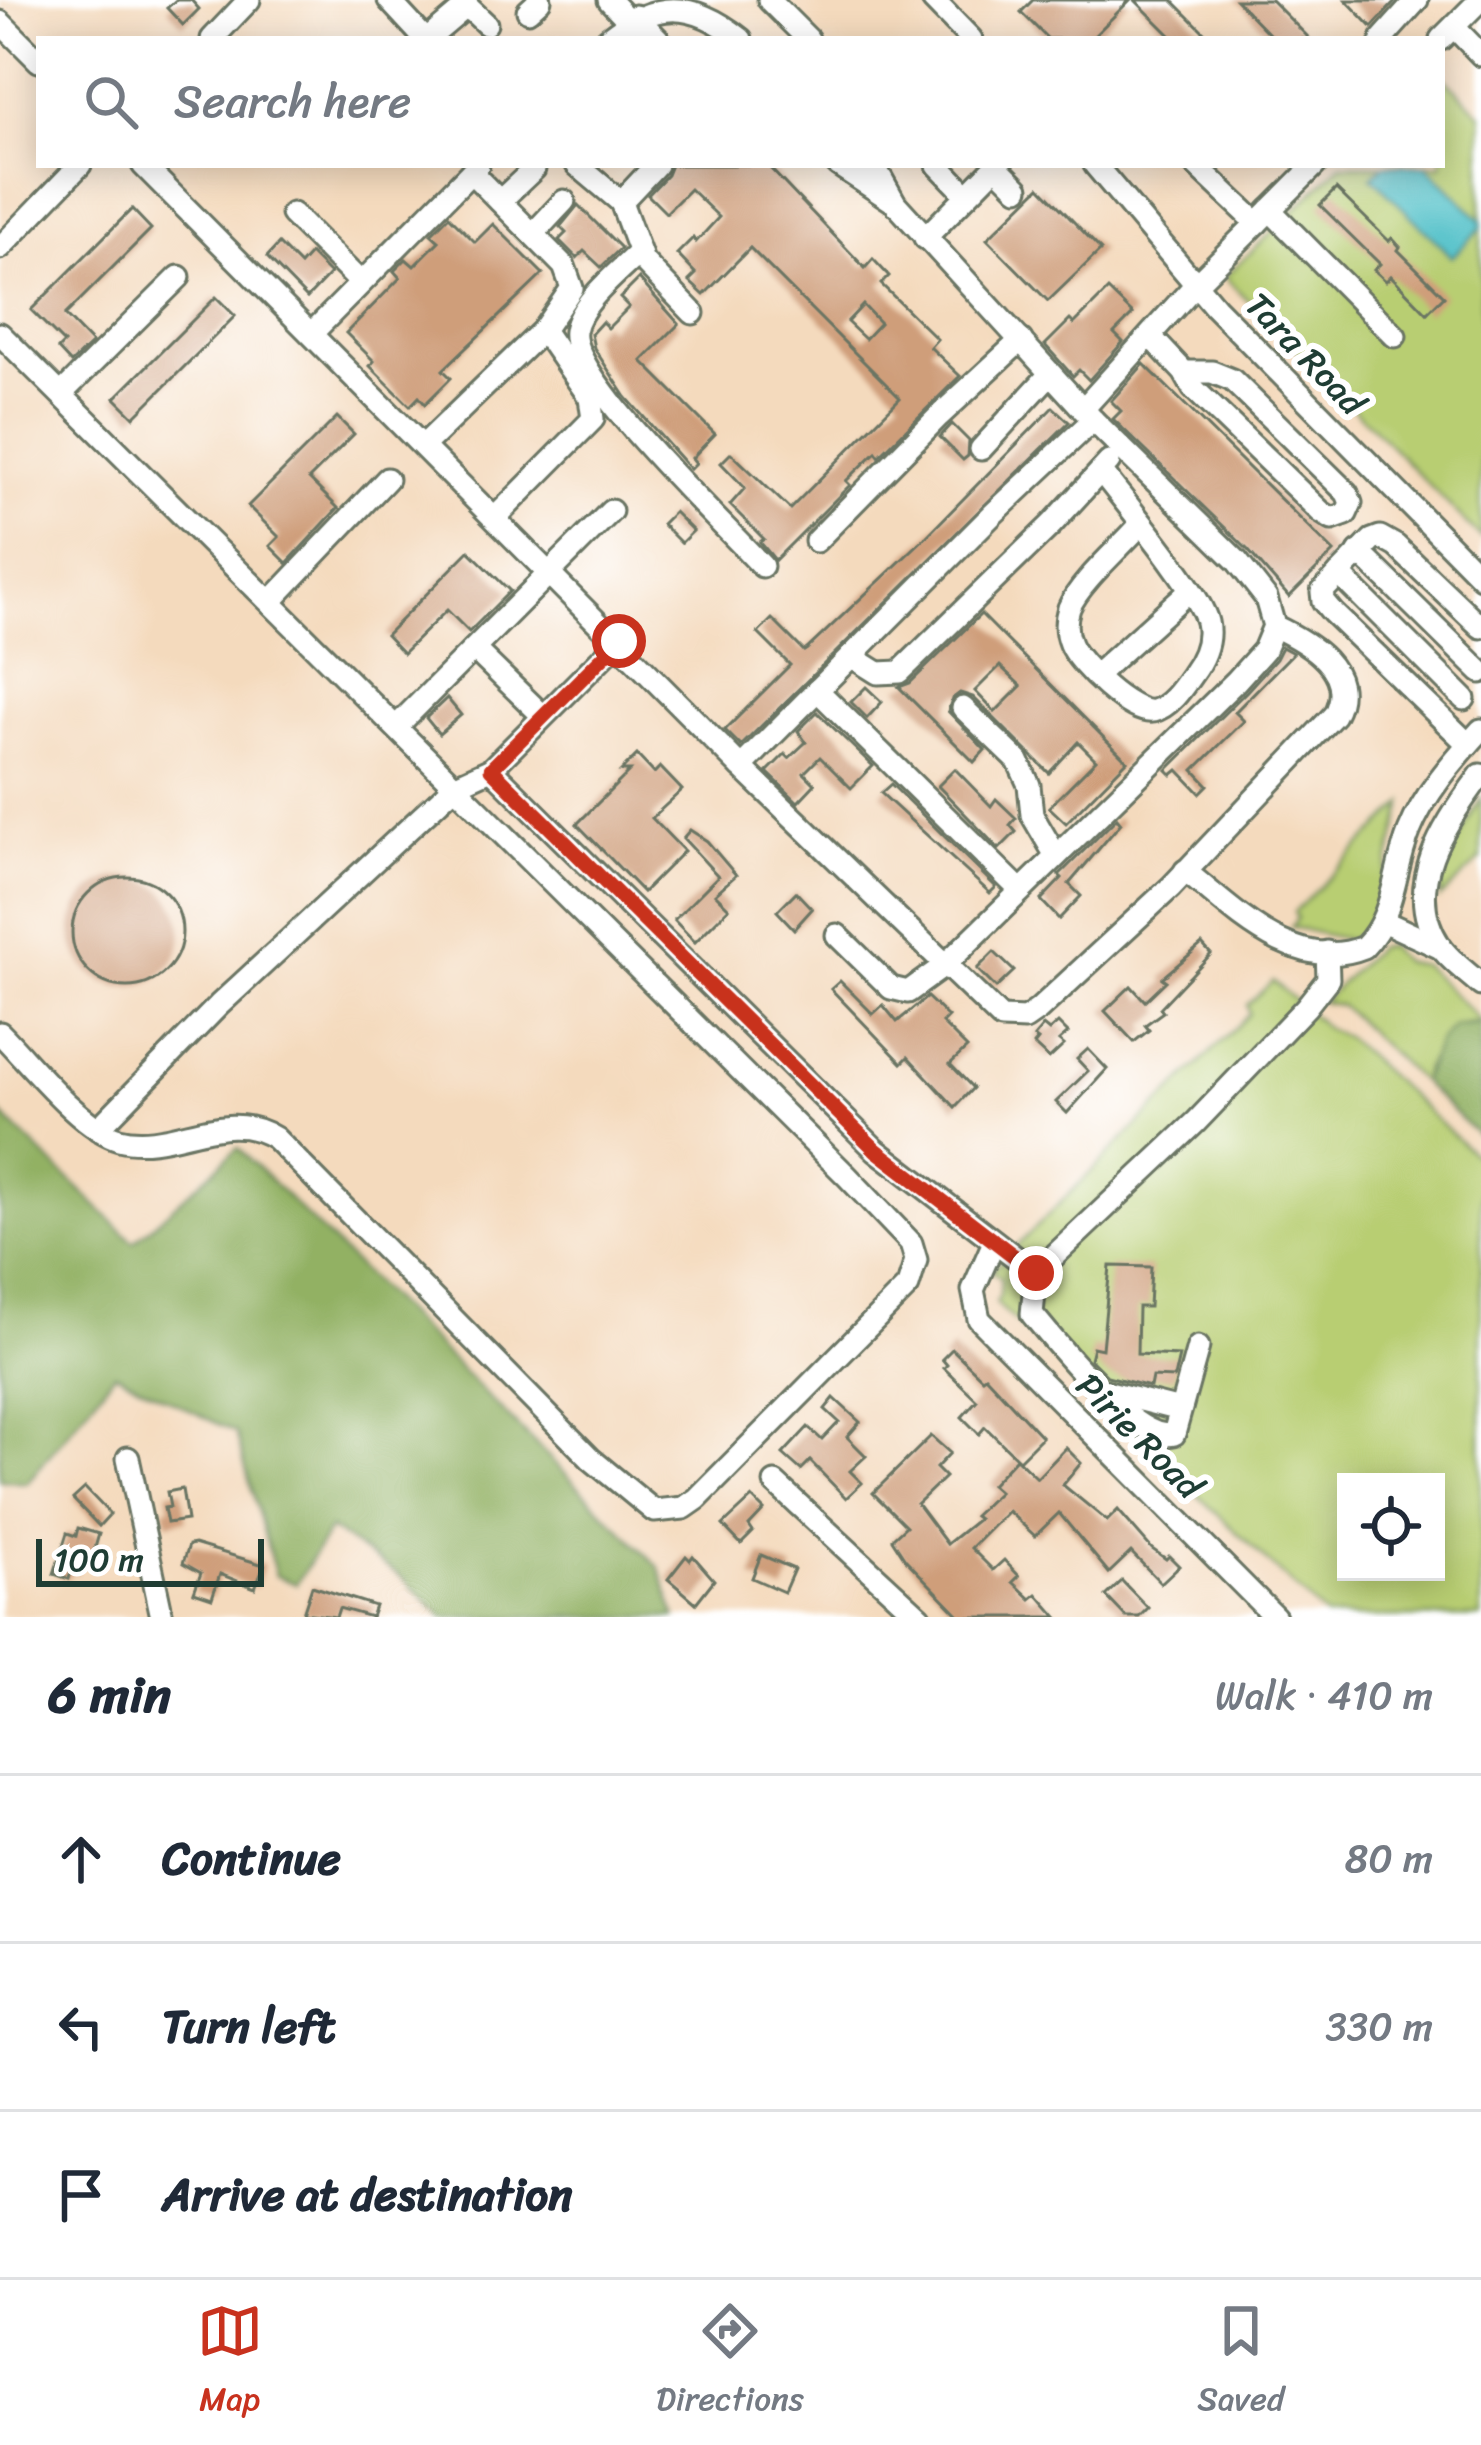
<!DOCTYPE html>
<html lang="en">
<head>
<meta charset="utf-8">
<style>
	:root { --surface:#fff; --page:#f6f6f7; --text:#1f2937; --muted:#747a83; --line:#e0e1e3; --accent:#c8321e }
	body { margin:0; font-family:Sriracha,sans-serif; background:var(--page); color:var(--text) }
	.controls { position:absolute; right:36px; bottom:36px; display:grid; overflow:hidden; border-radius:0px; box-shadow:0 6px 30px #0003 }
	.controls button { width:108px; height:108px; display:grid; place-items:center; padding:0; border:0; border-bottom:3px solid var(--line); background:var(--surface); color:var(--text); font:60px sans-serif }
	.scale { position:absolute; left:36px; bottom:30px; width:228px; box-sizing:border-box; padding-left:12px; border:6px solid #1f3d34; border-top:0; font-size:33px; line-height:42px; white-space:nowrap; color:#1f3d34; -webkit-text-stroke:9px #fff; paint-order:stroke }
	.stop { position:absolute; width:36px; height:36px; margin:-27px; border:9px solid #c8321e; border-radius:50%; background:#fff }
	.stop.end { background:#c8321e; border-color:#fff; box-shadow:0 3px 12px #0008 }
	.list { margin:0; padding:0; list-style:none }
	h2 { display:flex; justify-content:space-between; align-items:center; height:156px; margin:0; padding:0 48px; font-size:51px }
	h2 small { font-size:39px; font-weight:400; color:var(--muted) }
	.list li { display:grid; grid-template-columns:78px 1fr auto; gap:36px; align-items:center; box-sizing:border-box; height:168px; padding:0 48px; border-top:3px solid var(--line) }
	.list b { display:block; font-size:45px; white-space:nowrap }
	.list em { font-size:39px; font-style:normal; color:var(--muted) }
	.icon { flex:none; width:66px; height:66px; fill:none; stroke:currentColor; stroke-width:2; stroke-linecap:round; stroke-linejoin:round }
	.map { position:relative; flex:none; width:1481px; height:1617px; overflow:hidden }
	.search { position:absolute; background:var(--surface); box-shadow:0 6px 30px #0003; left:36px; right:36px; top:36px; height:132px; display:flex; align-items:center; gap:30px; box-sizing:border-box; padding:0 42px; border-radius:0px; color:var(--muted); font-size:45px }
	.sheet { height:660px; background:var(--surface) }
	nav { display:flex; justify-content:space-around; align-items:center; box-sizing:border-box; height:168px; border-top:3px solid var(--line); background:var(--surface); font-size:33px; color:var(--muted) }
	nav a { display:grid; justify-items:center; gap:6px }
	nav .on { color:var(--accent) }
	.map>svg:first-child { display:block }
	.green { fill:#b8ce72; stroke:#6c8653; stroke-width:3; fill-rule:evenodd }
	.forest { fill:#92b164; stroke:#58774c; stroke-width:3 }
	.water { fill:#53c1c9; stroke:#397f7e; stroke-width:3 }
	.building { fill:#cf9e7a; fill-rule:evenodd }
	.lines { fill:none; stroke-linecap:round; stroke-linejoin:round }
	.minor-casing { stroke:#6a7464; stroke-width:27 }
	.minor { stroke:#fff; stroke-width:21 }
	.route { stroke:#c8321e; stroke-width:15 }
	.labels { text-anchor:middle; stroke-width:12; stroke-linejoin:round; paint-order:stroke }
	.street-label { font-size:36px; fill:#1f3d34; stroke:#fff }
</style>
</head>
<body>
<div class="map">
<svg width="1481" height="1617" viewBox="0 0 1481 1617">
	<rect width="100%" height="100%" fill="#fff"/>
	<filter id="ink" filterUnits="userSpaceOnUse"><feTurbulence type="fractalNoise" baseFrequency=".00833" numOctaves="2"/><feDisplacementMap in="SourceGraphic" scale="24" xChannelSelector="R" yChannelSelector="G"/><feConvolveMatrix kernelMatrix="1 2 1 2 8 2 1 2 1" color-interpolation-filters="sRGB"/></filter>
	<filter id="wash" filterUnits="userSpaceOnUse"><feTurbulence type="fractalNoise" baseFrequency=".004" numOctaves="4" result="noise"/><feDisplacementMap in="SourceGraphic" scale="48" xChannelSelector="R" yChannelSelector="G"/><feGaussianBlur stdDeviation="2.7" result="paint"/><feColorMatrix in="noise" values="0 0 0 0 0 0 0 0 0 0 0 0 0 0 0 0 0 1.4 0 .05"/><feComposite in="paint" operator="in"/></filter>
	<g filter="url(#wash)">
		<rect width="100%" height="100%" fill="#f4dabd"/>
		<g class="green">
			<path d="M1442,76L1481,114V538L1225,277L1341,165H1442Z"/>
			<path d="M1481,798V859L1440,898L1441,870Z"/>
			<path d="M1404,803L1375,913C1368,926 1363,937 1349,940L1291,927L1297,918L1294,912Z"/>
			<path d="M1388,946L1403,962L1423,965L1481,1021L1454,1025L1425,1068L1422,1082L1341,1006L1322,1002L1377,947Z"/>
			<path d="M1273,981L1325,1027L1347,1038L1481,1161V1617H1326L996,1303L1000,1296L1001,1278L992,1271L1249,1014L1247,1005ZM1346,1482H1436V1572H1346Z"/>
		</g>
		<g class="forest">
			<path d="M1481,1024V1138L1422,1082L1438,1042L1454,1025Z"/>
			<path d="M0,1113L134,1242L238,1148L659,1567L676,1617H444L400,1576L330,1529L296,1584L276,1576L236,1433L115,1373L27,1483L0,1480Z"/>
		</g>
		<path class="water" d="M1384,165H1426L1481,220V228L1452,257L1372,177Z"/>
		<g id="blocks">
			<g class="building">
				<path d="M176,0H191L199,9L183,25L167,8Z"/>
				<path d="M1033,0H1130L1091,39H1048L1021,12Z"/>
				<path d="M1135,0H1172L1211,39H1174Z"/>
				<path d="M1236,0H1271L1310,39H1274Z"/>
				<path d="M1346,0H1393L1395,2L1372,27Z"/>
				<path d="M671,165H767L865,268L873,259L889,276L881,284L937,339L930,347L960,376L879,456L876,452L846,481L850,485L775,560L760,542L764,539L730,505L745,488L721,463L731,453L790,509L900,398L750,248L704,295L689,281L696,274L677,254L693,238L696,242L719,217L690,189L666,213L648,195L667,175ZM863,305L880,323L865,339L847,322Z"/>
				<path d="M1040,187L1101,250L1048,301L987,239Z"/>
				<path d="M1336,189L1389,241L1392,238L1400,247L1398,250L1444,296L1427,313L1391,276L1386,281L1374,270L1380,264L1320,205Z"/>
				<path d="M578,205L621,248L601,267L584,251L577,258L559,240L566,233L560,227Z"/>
				<path d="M132,209L151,229L65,315L92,343L71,363L58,349L64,343L31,310Z"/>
				<path d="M449,216L475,242L493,224L543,274L443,370L451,378L425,404L419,397L410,406L370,366L374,361L346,333L400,278L394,271L406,259L414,266L439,241L431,234Z"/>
				<path d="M279,244L300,265L310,254L330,274L307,298L267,257Z"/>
				<path d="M639,279L679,324L642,361L715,434L692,458L696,463L690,469L626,397L594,348L591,334L602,322L608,328L629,307L620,298Z"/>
				<path d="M1108,290L1133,314L1114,333L1123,342L1089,380L1079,370L1073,376L1045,345L1070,320L1074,324Z"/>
				<path d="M216,297L235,316L134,417L115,398Z"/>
				<path d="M1144,364L1334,552L1289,597L1248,550L1113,419L1121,411L1111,401Z"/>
				<path d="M1053,407L1069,422L741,746L725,730L790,665L758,633L772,619L804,651L807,649L927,536Z"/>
				<path d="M337,417L354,434L309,479L338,508L287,563L270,546L279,537L248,506Z"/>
				<path d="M952,424L969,441L968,456L963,460L940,437Z"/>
				<path d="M674,512L693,531L681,543L662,524Z"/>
				<path d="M469,551L510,591L469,632L447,610L403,653L386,635Z"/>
				<path d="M981,614L1127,761L1066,823L1049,807L1096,760L1078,742L1049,773L973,697L960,693L952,699L948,711L985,750L974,762L899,687L910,683ZM1000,666L1021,686L995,712L975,691Z"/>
				<path d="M1282,647L1293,653L1235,712L1244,721L1194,770L1208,785L1200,793L1178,770L1172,775L1167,770L1247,691L1276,659Z"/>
				<path d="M866,687L882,702L867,718L851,702Z"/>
				<path d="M447,698L461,715L439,734L426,718Z"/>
				<path d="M817,712L873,766L851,788L820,757L804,773L815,784L798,802L767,772L785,754L789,758L806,742L798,731Z"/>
				<path d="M637,755L654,773L660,767L682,790L652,818L684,851L643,892L577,824L630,771H621Z"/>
				<path d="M955,769L991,806L996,799L1016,818L1010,825L1016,832L999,849L938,786Z"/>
				<path d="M891,784L996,887L990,893L881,793Z"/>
				<path d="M1117,818L1121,823L1069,884L1081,896L1059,919L1041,900L1062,878L1059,875Z"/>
				<path d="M690,830L707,841L736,875L715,894L729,908L695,942L674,920L718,876L683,838Z"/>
				<circle cx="127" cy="932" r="55"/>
				<path d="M796,892L812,909L794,929L777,911Z"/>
				<path d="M1202,944L1211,954L1160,1008L1163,1012L1145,1025L1149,1030L1134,1042L1105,1011L1131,986L1145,1001L1166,981L1162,978Z"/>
				<path d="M994,952L1014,971L996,988L977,969Z"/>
				<path d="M840,981L873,1014L883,1005L897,1022L927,997L948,1017L942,1023L967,1048L950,1064L973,1088L955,1107L908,1057L902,1063L831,989Z"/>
				<path d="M1058,1023L1068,1033L1059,1041L1064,1045L1049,1059L1034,1045L1038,1040L1034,1037L1043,1026L1049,1031Z"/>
				<path d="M1088,1049L1107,1069L1067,1113L1056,1102L1088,1071L1077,1059Z"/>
				<path d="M1110,1266L1151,1267L1149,1307H1138L1137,1354L1179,1356L1174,1378L1152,1377L1150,1387L1107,1376L1090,1359L1093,1347L1102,1349Z"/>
				<path d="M952,1349L982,1378L985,1376L1042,1437L1019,1460L985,1427L979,1434L962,1417L977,1400L944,1368L947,1365L942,1359Z"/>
				<path d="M834,1398L860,1422L847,1437L866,1456L850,1471L862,1483L846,1498L810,1461L801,1470L783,1454L808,1427L822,1440L839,1422L825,1409Z"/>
				<path d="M931,1436L950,1453L936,1468L945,1477L917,1504L947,1544L978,1519L974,1516L999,1492L991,1485L1016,1458L1037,1478L1066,1448L1081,1463L1063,1485L1107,1521L1118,1510L1152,1549L1166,1559L1169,1556L1179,1566L1161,1583L1131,1552L1109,1573L1059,1513L1035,1536L1008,1511L971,1548L993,1570L1004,1560L1019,1576L1013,1582L1031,1599L1037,1594L1057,1617H961L905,1559L892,1539L906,1526L873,1493Z"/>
				<path d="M85,1488L110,1514L99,1526L73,1499Z"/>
				<path d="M182,1489L187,1520L167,1523L164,1508L170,1507L167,1492Z"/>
				<path d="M752,1498L764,1510L749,1526L753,1532L741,1544L723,1525Z"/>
				<path d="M78,1528L99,1534L92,1558L83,1555L77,1574L71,1572L69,1579L54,1574L67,1533L76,1536Z"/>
				<path d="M194,1544L264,1565L255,1588L220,1574L212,1598L194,1592L201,1573L183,1563L189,1545Z"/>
				<path d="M761,1555L794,1569L784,1592L752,1578Z"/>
				<path d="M686,1556L690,1560L693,1556L714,1580L696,1603L668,1579Z"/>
				<path d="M1122,1581L1148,1608L1139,1617H1126L1106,1596Z"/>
				<path d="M312,1586L375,1606L371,1617L339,1608L336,1617L303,1613Z"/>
			</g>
		</g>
	</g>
	<g filter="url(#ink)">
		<use href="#blocks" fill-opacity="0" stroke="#6a7464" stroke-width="3"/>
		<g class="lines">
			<g class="minor-casing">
				<g id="minor">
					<path d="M389,0L425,39"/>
					<path d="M609,0L628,20"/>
					<path d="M769,0L808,39"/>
					<path d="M933,0L971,39"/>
					<path d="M467,6L486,24"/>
					<path d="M528,11L540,0"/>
					<path d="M635,16L658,39"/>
					<path d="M0,22L39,61"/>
					<path d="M1454,27L1481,55"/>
					<path d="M212,39L249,0"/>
					<path d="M428,39L467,6L462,0"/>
					<path d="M607,39C655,0 692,0 741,39"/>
					<path d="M1382,39L1417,0"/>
					<path d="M1441,39L1480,0"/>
					<path d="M143,165L741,767L1001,1018L1025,1019L1038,1010L1171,887L1334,715C1358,671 1308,642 1274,626"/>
					<path d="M577,165L621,202L656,165"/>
					<path d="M874,165L894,201"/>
					<path d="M938,165L967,195"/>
					<path d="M995,165L1018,188"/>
					<path d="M1095,165L1215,307L1481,577"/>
					<path d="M1196,165L1257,223"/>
					<path d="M500,201L534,169"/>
					<path d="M621,202L643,261L693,313"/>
					<path d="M1270,210L1395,336"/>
					<path d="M292,214L361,283"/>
					<path d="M533,234L564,201"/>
					<path d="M925,238L996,166"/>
					<path d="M0,248L80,165"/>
					<path d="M638,253C618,273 580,302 575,331C568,378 726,526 762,566"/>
					<path d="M312,333L478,165"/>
					<path d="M0,334L847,1176L911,1243L916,1260L908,1286L697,1499L684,1508L654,1511L591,1459L275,1138C225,1105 172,1153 119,1139C80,1128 29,1062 0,1033"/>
					<path d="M1150,336L1184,372L1193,388L1321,512L1332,519L1346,514L1351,503L1347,493L1232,380L1212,372H1184"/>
					<path d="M61,394L179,277"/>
					<path d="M1083,409L1196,284L1315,165"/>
					<path d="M423,446L543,330L572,288L564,266L471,172"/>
					<path d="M981,449L1050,374"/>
					<path d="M1101,471C1122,499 1201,593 1207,622C1211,640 1203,659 1192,674C1183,687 1170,707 1153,711C1131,715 1078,664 1070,644C1065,632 1065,620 1069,608C1079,583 1122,546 1141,524"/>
					<path d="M495,518L593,419L590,398L543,330"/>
					<path d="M816,541L939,416L1021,340"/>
					<path d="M1359,552L1481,672"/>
					<path d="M1339,574L1464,699"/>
					<path d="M271,601L387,479"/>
					<path d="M474,649L542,715"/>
					<path d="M851,656L878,673L900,672L1052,524L1109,462"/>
					<path d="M1096,675L1190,590"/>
					<path d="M817,690L1020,890"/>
					<path d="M963,708L1018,761L1029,785L1032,815L1056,856"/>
					<path d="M397,726L611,511"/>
					<path d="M1468,744L1333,613L1323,601L1322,592L1372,540L1380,537L1396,546L1481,627"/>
					<path d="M741,767L993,514L1093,420"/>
					<path d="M491,769L876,1150L1036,1273L1196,1122L1306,1007L1328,979L1327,952"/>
					<path d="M1481,775C1445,822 1400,888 1440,946C1450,961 1468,973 1481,985"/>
					<path d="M1185,871C1233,909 1295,975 1364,947C1395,916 1393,872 1409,832C1424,794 1453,761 1481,730"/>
					<path d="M1385,922L1441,948"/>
					<path d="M837,935L891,988L908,992L944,966L1236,681L1264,650L1274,626L1266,598L1237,561L1093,420L894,202L838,165"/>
					<path d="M98,1129L219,1005L456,785L491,769L619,641"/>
					<path d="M994,1242L973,1290L979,1319L1275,1617"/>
					<path d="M1036,1273L1032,1314C1056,1343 1136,1444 1174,1434L1198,1347"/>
					<path d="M1105,1391L1180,1410"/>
					<path d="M128,1458L162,1617"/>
					<path d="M775,1483L920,1617"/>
				</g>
			</g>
			<use href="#minor" class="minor"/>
		</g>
	</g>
	<g class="lines" filter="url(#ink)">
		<path class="route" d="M619,641L491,769L876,1150L1036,1273"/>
	</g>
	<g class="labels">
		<g class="street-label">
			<text transform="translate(1306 353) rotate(46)" y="13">Tara Road</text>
			<text transform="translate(1140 1435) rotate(45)" y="13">Pirie Road</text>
		</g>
	</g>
</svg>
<div class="controls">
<button><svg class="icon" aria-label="locate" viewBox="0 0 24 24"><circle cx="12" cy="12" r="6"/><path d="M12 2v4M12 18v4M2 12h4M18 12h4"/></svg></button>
</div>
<div class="scale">100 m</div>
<div class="stop" style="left:619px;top:641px"></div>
<div class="stop end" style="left:1036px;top:1273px"></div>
<div class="search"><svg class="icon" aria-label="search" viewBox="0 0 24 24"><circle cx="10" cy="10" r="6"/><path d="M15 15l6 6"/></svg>Search here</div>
</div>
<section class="sheet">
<h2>6 min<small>Walk · 410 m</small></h2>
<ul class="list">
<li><svg class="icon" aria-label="ahead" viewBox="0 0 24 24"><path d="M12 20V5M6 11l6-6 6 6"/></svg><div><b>Continue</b></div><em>80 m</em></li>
<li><svg class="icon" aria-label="left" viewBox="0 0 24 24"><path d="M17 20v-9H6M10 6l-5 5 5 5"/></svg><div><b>Turn left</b></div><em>330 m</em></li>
<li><svg class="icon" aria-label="arrive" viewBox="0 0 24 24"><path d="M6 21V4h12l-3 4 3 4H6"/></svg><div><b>Arrive at destination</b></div></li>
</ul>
</section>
<nav>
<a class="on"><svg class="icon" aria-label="map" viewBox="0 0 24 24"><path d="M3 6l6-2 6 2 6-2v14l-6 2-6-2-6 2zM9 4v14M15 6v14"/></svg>Map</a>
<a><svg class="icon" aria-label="directions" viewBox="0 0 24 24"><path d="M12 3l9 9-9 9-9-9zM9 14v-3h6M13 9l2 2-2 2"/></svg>Directions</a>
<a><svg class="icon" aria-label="saved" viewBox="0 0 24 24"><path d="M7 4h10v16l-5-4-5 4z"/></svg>Saved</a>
</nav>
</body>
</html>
